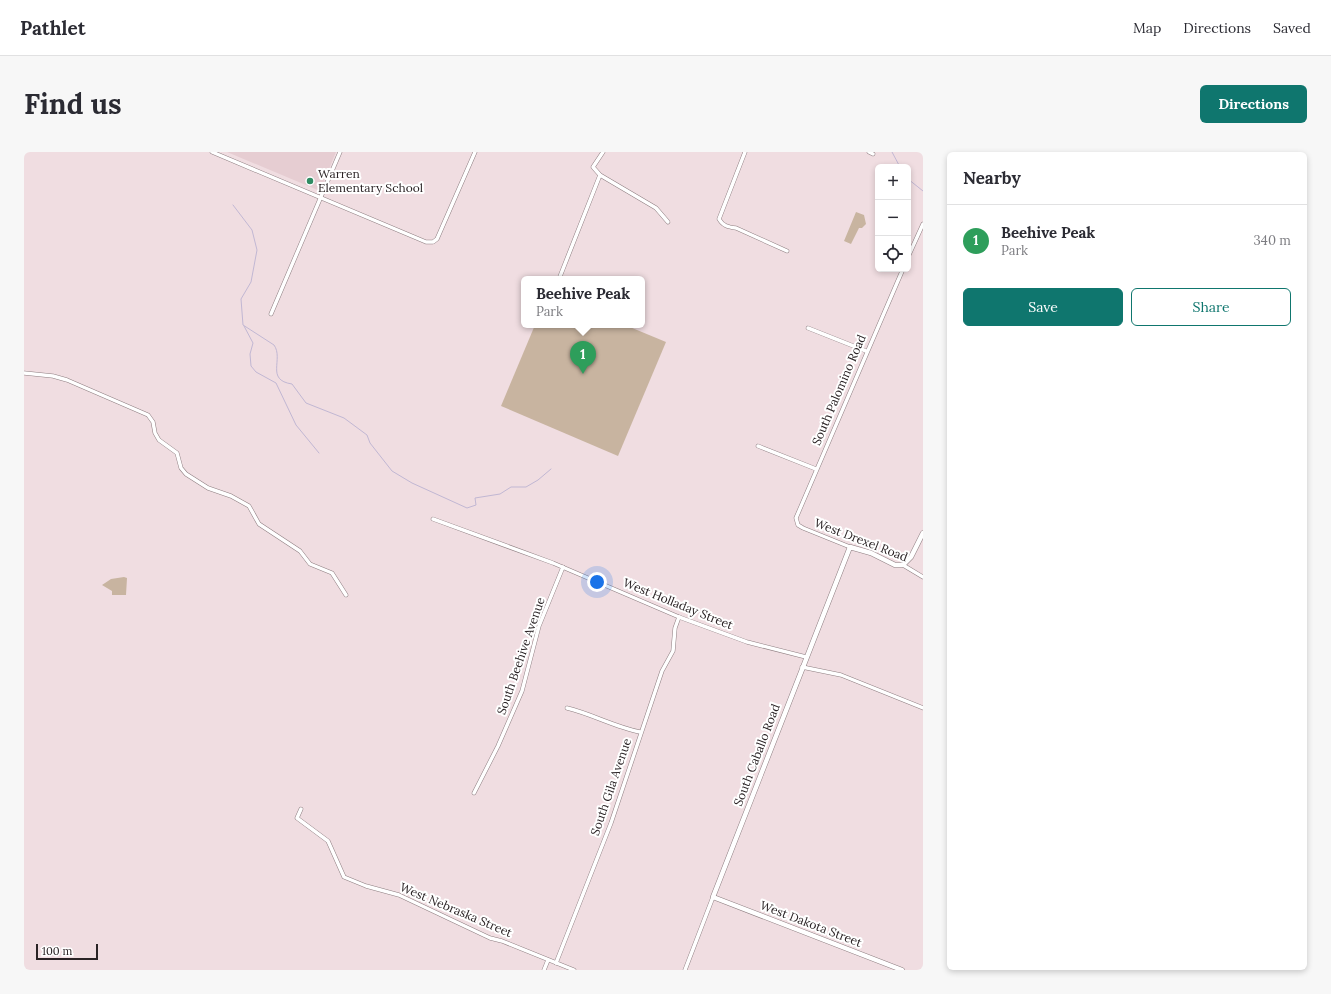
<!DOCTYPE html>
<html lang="en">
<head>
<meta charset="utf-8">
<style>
	:root { --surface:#fff; --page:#f7f7f7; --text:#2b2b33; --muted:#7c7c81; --line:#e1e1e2; --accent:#0f766e }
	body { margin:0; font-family:Lora,serif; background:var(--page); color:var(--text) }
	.controls { position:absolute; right:12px; top:12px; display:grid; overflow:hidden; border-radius:6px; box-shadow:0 2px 6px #0003 }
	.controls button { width:36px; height:36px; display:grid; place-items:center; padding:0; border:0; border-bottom:1px solid var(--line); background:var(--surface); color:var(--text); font:20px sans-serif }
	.scale { position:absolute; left:12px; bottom:10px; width:62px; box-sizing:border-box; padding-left:4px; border:2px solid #2a2325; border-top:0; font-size:11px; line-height:14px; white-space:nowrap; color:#2a2325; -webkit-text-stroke:3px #fff; paint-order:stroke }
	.you { position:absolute; left:573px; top:430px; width:14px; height:14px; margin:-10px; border:3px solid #fff; border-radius:50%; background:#1a73e8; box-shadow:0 0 0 6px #1a73e833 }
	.badge { display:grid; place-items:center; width:26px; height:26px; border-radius:50%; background:var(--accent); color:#fff; font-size:13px; font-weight:700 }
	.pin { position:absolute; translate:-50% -33px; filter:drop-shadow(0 1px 2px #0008) }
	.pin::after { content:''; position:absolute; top:21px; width:14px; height:12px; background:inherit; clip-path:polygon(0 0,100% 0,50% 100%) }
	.popup { position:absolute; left:497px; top:124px; width:124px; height:52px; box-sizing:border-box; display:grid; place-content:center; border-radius:6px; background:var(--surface); filter:drop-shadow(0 1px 3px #0005); font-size:13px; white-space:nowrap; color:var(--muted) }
	.popup b { font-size:15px; color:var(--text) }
	.popup::after { content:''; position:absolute; left:50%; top:100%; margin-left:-8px; border:8px solid transparent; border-top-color:var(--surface) }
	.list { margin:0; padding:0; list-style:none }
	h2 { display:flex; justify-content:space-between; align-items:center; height:52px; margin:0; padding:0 16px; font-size:17px }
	h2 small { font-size:13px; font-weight:400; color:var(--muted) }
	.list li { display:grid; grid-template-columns:26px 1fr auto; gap:12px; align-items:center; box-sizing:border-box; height:72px; padding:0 16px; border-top:1px solid var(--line) }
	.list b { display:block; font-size:15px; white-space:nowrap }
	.list p { margin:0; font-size:13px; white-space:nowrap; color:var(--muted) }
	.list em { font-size:13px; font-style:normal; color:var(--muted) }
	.actions { display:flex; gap:8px; padding:12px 16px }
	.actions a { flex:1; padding:9px 0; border:1px solid var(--accent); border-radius:6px; text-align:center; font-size:14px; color:var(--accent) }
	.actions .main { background:var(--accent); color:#fff }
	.icon { flex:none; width:22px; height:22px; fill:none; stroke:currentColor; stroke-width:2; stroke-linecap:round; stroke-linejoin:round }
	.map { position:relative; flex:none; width:899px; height:818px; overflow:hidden; border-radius:6px }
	header { display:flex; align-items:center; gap:24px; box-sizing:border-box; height:56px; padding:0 20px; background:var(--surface); border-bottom:1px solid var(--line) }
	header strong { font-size:19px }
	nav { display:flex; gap:22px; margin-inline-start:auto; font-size:14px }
	.intro { display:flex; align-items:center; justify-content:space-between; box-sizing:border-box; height:96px; padding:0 24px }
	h1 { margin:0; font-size:28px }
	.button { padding:10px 18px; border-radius:6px; background:var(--accent); color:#fff; font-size:14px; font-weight:700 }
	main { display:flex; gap:24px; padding:0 24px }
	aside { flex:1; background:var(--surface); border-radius:6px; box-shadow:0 2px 6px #0003 }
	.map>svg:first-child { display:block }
	.built { fill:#e6cdd2 }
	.green { fill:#c8b4a0 }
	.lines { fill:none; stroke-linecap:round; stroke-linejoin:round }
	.stream { stroke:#c1b7d3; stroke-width:1 }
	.minor-casing { stroke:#8e7e81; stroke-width:4.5 }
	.tertiary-casing { stroke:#8e7e81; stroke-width:5.5 }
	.minor { stroke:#fff; stroke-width:3.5 }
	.tertiary { stroke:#fff; stroke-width:4.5 }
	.poi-dot { fill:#308c63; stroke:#fff; stroke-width:1.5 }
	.labels { text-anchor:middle; stroke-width:4; stroke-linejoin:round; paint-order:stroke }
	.poi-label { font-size:12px; fill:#2a2325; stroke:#fff; text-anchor:start }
	.street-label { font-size:12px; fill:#2a2325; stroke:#fff }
</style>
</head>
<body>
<header>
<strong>Pathlet</strong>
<nav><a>Map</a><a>Directions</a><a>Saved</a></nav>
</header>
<div class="intro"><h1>Find us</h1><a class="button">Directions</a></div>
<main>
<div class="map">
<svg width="899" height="818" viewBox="0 0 899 818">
	<rect width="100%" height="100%" fill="#f0dde1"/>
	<path class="built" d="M203,0H312L296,39Z"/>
	<g class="green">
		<path d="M832,60L840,63L842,72L838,76H835L827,92L820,89Z"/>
		<path d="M511,173H601L642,190L594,304L477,254Z"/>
		<path d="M100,425L103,426L102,443H88V439L78,433L87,427Z"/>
	</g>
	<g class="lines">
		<g class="stream">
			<path d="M868,0L876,15"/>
			<path d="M884,27L899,39"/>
			<path d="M209,53L228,78L233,98L227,130L217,147L219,173L250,193C260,207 241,228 268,232L282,251L320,266L343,283L346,291L368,319L388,331L443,356L452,353L451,346L476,342L487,335H502L514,328L527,317"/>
			<path d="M220,174L229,191L226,202L227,214L232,220L252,231L272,273L295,301"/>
		</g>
		<g class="minor-casing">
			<g id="minor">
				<path d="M188,0L402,90H409L413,87L451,0"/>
				<path d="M721,0L695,67C699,74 704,75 712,76L763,99"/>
				<path d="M845,0L849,2"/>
				<path d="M576,23L632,56L644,70"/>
				<path d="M884,105L899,72"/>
				<path d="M535,127L576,23L569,15L579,0"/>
				<path d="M247,162L316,0"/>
				<path d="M784,176L842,199"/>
				<path d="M0,221L29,224L43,228L124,263L129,270L131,281L135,288L153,301L157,316L162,322L184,336L207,344L225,354L235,372L276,399L286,412L308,421L322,443"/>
				<path d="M734,294L792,317"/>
				<path d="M409,367L529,411L655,465L723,490L782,505"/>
				<path d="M826,395L779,376L774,373L772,366L879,117"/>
				<path d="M879,413L899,425"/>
				<path d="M778,515L817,523L899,556"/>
				<path d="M543,556C568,562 591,575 616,580"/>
				<path d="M450,641L474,594L498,539L515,474L539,415"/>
				<path d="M277,657L273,666L304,689L320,725L342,734L375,743L466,786L478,789L550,818"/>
				<path d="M532,811L587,671L638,519L649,499L651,476L655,465"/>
				<path d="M520,818L524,808"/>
				<path d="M661,818L689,745"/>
			</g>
		</g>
		<g class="tertiary-casing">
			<path id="tertiary" d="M878,818L689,745L826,395L847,401L871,413H879L887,405L899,381"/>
		</g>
		<use href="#minor" class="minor"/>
		<use href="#tertiary" class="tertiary"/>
	</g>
	<circle class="poi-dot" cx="286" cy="29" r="4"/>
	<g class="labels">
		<g class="poi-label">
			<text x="294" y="26">Warren<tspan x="294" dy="14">Elementary School</tspan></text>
		</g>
		<g class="street-label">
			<text transform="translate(815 238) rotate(-67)" y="4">South Palomino Road</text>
			<text transform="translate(837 388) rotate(21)" y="4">West Drexel Road</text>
			<text transform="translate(654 452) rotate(22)" y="4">West Holladay Street</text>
			<text transform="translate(497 504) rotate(-71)" y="4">South Beehive Avenue</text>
			<text transform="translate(733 603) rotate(-69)" y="4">South Caballo Road</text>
			<text transform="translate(587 635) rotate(-71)" y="4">South Gila Avenue</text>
			<text transform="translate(432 758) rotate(23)" y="4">West Nebraska Street</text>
			<text transform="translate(787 772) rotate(21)" y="4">West Dakota Street</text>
		</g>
	</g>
</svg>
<div class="controls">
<button>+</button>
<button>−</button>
<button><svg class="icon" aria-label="locate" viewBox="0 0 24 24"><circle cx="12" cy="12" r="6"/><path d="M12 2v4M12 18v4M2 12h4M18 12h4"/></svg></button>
</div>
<div class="scale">100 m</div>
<div class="you"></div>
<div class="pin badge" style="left:559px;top:222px;background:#2e9e5b">1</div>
<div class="popup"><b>Beehive Peak</b>Park</div>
</div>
<aside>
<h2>Nearby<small></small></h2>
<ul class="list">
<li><span class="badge" style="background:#2e9e5b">1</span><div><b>Beehive Peak</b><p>Park</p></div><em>340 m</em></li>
</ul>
<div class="actions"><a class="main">Save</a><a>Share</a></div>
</aside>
</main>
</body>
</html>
